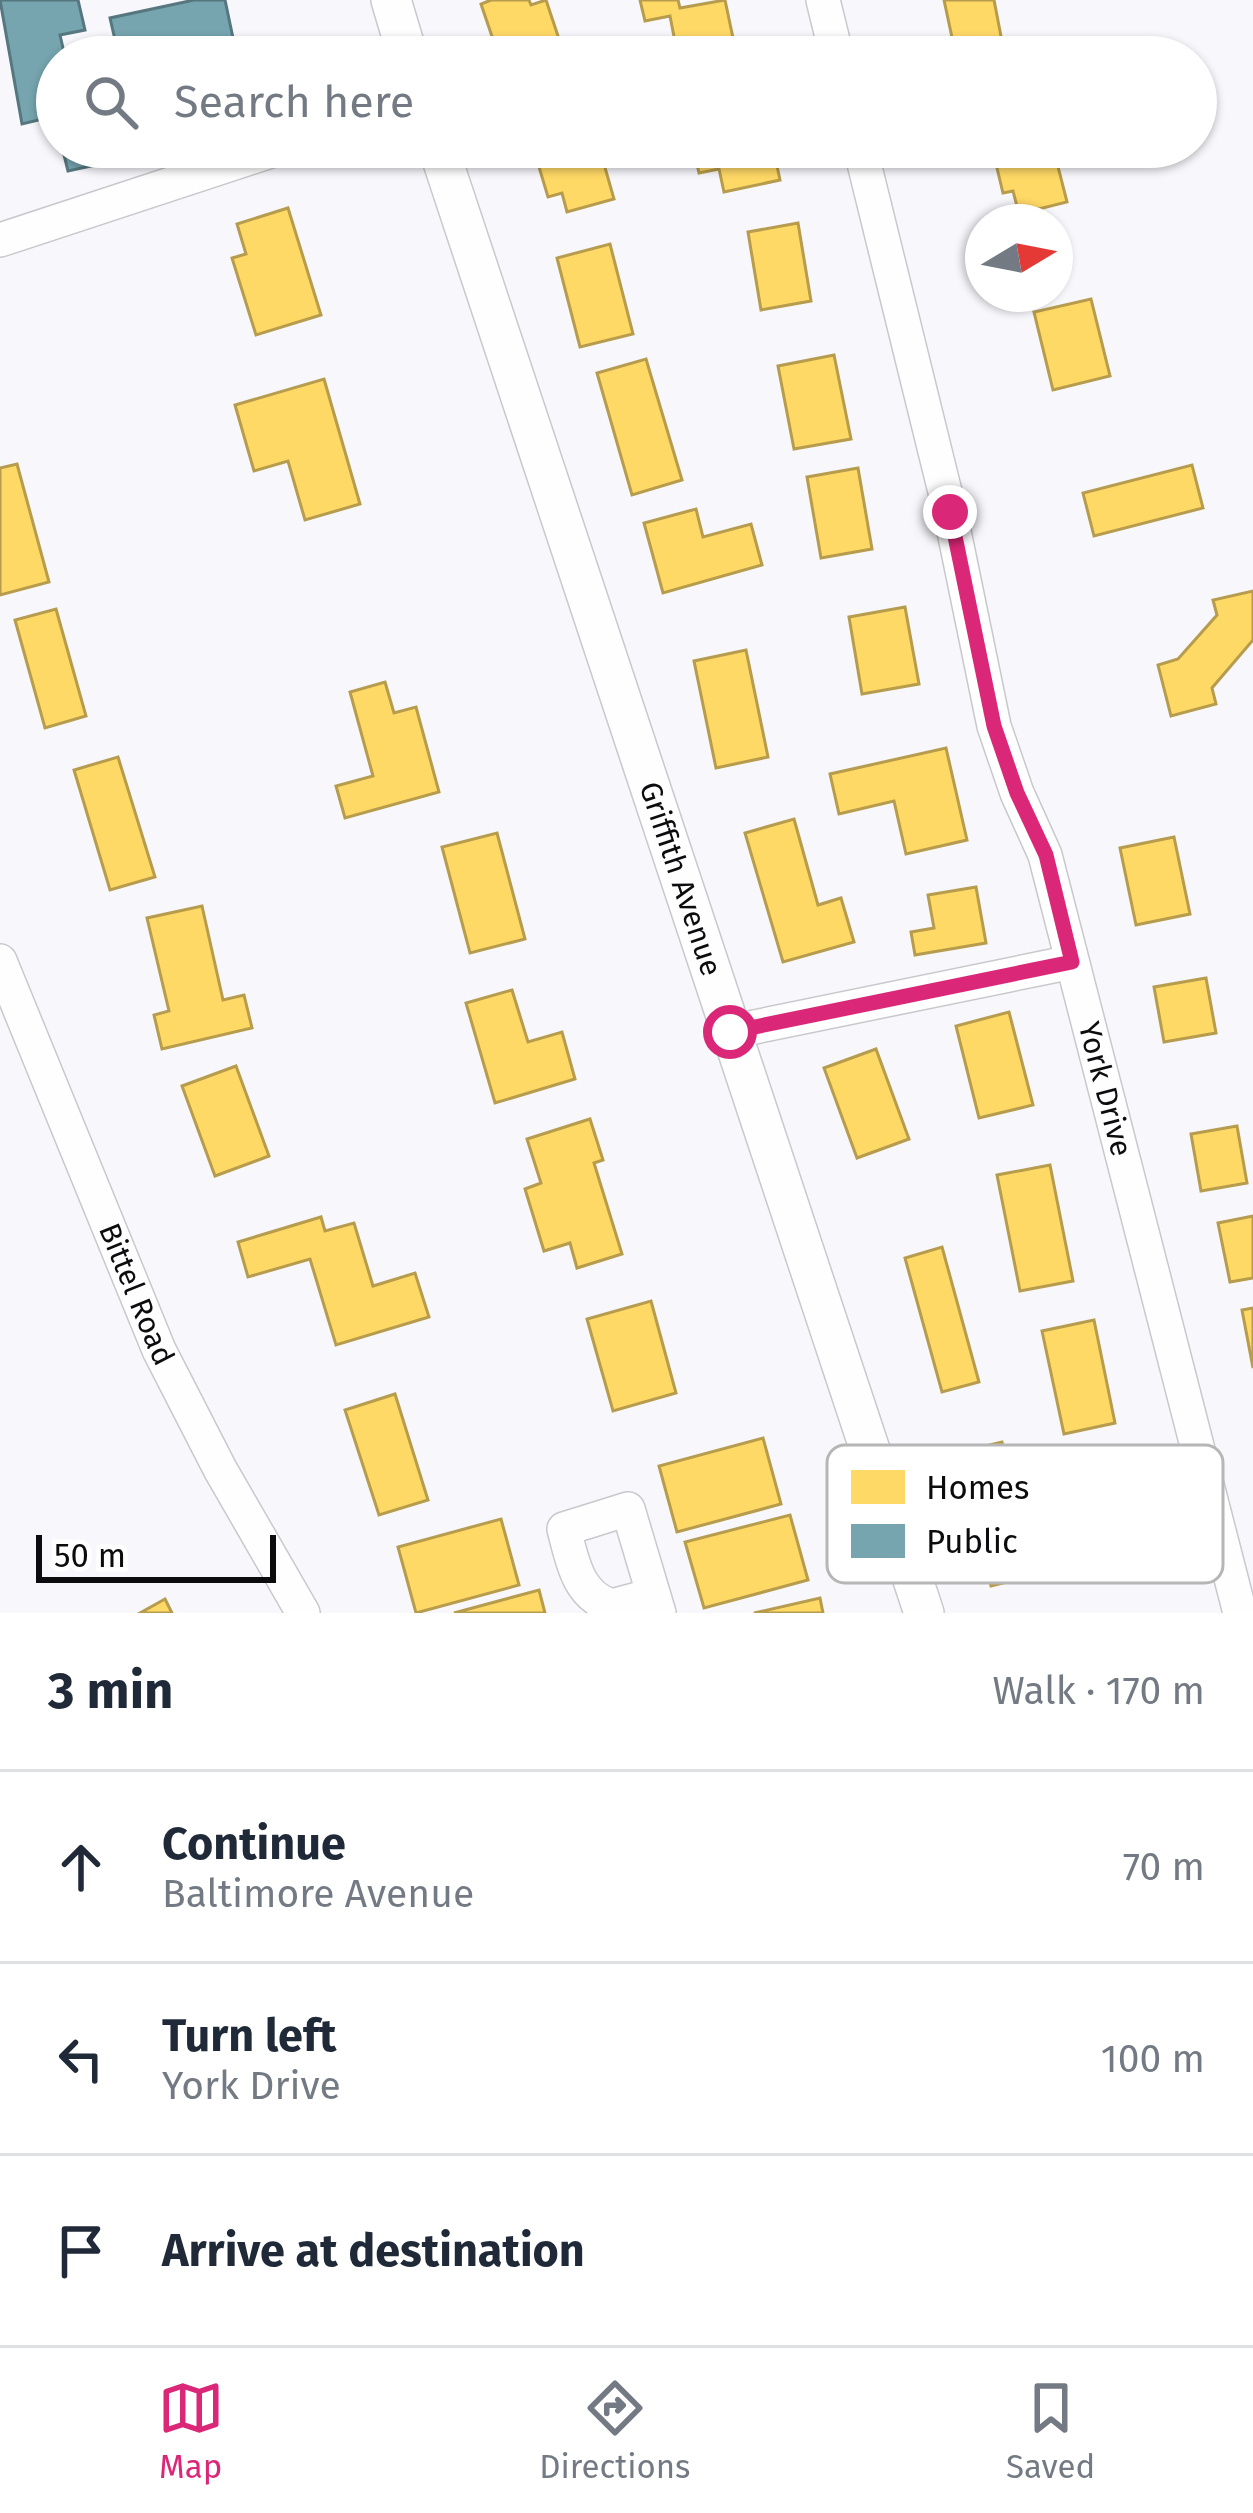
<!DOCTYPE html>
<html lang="en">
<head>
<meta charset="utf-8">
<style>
	:root { --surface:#fff; --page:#f6f6f7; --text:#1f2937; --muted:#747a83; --line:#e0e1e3; --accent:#db2777 }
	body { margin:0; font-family:"Fira Sans",sans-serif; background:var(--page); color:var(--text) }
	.compass { position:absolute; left:965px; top:204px; width:108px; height:108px; border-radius:50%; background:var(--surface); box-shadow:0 3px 9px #0004; rotate:80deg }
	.scale { position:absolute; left:36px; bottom:30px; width:240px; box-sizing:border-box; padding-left:12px; border:6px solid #0c0c0f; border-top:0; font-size:33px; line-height:42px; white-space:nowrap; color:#0c0c0f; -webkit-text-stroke:9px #fff; paint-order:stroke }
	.stop { position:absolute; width:36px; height:36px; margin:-27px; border:9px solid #db2777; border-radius:50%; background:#fff }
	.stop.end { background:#db2777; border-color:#fff; box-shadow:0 3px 12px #0008 }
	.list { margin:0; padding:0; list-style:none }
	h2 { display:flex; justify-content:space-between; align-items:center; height:156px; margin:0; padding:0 48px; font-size:51px }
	h2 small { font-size:39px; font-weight:400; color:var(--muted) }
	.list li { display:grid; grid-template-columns:78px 1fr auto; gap:36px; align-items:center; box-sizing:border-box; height:192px; padding:0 48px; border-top:3px solid var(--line) }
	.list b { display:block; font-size:45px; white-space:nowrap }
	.list p { margin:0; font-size:39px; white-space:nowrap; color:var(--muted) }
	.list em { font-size:39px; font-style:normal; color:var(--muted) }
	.icon { flex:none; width:66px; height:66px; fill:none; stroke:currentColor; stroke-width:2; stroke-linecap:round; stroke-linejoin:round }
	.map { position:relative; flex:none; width:1253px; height:1613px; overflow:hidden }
	.search { position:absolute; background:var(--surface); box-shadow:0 3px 9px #0004; left:36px; right:36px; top:36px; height:132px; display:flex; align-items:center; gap:30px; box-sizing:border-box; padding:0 42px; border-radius:66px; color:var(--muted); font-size:45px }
	.sheet { height:732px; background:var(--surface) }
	nav { display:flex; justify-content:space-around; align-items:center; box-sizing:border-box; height:168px; border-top:3px solid var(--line); background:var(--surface); font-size:33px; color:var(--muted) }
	nav a { display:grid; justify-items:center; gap:6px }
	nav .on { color:var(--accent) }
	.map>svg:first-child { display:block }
	.homes { fill:#ffd966; stroke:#b69c4c; stroke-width:3 }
	.public { fill:#76a5af; stroke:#56777f; stroke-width:3 }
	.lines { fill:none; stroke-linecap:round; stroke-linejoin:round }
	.minor-casing { stroke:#c9c9cd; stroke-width:36 }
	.tertiary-casing { stroke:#c9c9cd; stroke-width:42 }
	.minor { stroke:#fefeff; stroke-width:33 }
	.tertiary { stroke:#fefeff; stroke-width:39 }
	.route { stroke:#db2777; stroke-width:15 }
	.labels { text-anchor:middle; stroke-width:12; stroke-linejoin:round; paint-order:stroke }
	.street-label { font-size:30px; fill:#0c0c0f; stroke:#fff }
	.key { fill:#fff; stroke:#b6b6b7; stroke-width:3 }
	.key-label { font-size:33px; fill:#0c0c0f }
</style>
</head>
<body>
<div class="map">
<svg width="1253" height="1613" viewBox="0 0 1253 1613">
	<rect width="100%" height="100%" fill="#f7f7fc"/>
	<g class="homes">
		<path d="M491,0H529L531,5L546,0L565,57H499L481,4Z"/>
		<path d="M640,0H678L680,8L725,0L737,57H678L670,16L645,21Z"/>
		<path d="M944,0H994L1005,57H978L975,38L953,42Z"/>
		<path d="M533,147H588L590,153L600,150L614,199L567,212L562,193L548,197Z"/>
		<path d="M693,147H773L780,180L724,192L719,169L699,173Z"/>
		<path d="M992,147H1053L1067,202L1019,214L1013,191L1003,193Z"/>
		<path d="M288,208L321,315L256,335L232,258L246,254L237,224Z"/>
		<path d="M798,223L811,301L761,310L748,232Z"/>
		<path d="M610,244L633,334L580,347L557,258Z"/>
		<path d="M1091,299L1110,376L1053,390L1034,312Z"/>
		<path d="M834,355L851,439L794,449L778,366Z"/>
		<path d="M646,359L682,480L632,495L597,373Z"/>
		<path d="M324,379L360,504L305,520L288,461L254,471L235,405Z"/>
		<path d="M17,464L49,582L0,595V468Z"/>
		<path d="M1192,465L1203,508L1094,536L1083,493Z"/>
		<path d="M858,468L872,549L821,558L807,477Z"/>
		<path d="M696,509L703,537L751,524L762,565L663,593L644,523Z"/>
		<path d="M1253,591V640L1212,688L1216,704L1171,716L1158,665L1178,659L1217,615L1213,600Z"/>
		<path d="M905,607L919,684L862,694L849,617Z"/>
		<path d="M56,609L86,716L45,728L15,620Z"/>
		<path d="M746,650L768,757L716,768L694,661Z"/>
		<path d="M385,682L394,713L416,707L439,792L345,818L336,786L373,776L350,692Z"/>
		<path d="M946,748L967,840L906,854L894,801L839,814L830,774Z"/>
		<path d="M118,757L155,877L110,890L74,770Z"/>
		<path d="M794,819L818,905L841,898L854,942L783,962L745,833Z"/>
		<path d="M497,833L525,939L470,953L442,847Z"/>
		<path d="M1174,837L1190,914L1136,925L1120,848Z"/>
		<path d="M976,887L986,943L915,955L911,932L934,928L928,895Z"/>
		<path d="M202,906L223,1000L244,995L252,1028L162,1049L154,1015L169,1011L147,918Z"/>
		<path d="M1206,978L1216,1033L1164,1042L1154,987Z"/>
		<path d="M512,990L528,1042L562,1032L575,1079L495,1103L466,1003Z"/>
		<path d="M1009,1012L1033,1105L979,1118L956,1026Z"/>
		<path d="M876,1049L909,1139L857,1158L824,1068Z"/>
		<path d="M236,1066L269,1156L215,1176L182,1086Z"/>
		<path d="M590,1119L603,1160L594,1163L622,1254L577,1268L570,1243L544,1251L525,1189L541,1183L527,1139Z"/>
		<path d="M1237,1126L1247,1183L1201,1191L1191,1134Z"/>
		<path d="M1050,1165L1073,1281L1020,1291L997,1175Z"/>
		<path d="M1253,1216V1278L1230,1282L1218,1223Z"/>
		<path d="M321,1217L325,1231L354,1223L373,1286L415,1273L429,1317L336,1345L310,1259L248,1277L238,1242Z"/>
		<path d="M942,1247L979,1382L942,1392L905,1258Z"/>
		<path d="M651,1301L676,1393L613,1411L587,1319Z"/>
		<path d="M1253,1308V1368L1242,1310Z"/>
		<path d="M1094,1320L1115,1423L1064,1434L1042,1331Z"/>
		<path d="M395,1394L428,1500L379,1515L345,1410Z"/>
		<path d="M763,1438L781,1504L677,1532L659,1466Z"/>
		<path d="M1002,1442L1033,1576L991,1586L959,1452Z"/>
		<path d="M790,1515L808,1580L704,1608L685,1542Z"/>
		<path d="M501,1519L519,1585L416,1613L398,1547Z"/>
		<path d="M539,1590L545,1613H454Z"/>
		<path d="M820,1598L823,1613H754Z"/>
		<path d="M165,1599L172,1613H140Z"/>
	</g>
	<g class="public">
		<path d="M0,0H78L85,30L60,35L65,57H57V123L55,116L22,124Z"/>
		<path d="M194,0H225L237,57H119L110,18Z"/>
		<path d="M62,147H105L109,162L68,171Z"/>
	</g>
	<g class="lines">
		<g class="minor-casing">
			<g id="minor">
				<path d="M823,0L837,57"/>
				<path id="s1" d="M860,147L950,512L994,726L1017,793L1045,855L1240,1613"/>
				<path d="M0,240L283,147"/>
				<path id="s2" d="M0,961L159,1350L220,1469L303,1613"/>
				<path d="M730,1032L1072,962"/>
				<path d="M653,1595L612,1606C577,1596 572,1559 564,1529L628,1509L659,1613"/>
			</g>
		</g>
		<g class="tertiary-casing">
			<g id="tertiary">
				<path d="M391,0L408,57"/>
				<path id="s3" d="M438,147L924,1613"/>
			</g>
		</g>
		<use href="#minor" class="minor"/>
		<use href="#tertiary" class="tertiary"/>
	</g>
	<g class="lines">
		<path class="route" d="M730,1032L1072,962L1046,855L1017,793L994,726L950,512"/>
	</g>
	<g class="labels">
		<g class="street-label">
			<text dy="10" stroke="none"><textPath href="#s3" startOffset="771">Griffith Avenue</textPath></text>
			<text dy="10" stroke="none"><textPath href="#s1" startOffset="975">York Drive</textPath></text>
			<text dy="10" stroke="none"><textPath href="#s2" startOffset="360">Bittel Road</textPath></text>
		</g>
	</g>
	<rect x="827" y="1445" width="396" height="138" rx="18" class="key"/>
	<rect x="851" y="1470" width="54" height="34" fill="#ffd966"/>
	<rect x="851" y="1524" width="54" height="34" fill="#76a5af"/>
	<g class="key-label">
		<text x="926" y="1499">Homes</text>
		<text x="926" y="1553">Public</text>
	</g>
</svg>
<svg class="compass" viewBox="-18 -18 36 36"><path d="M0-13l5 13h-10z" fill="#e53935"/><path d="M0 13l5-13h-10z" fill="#747a83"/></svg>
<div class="scale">50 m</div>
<div class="stop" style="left:730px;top:1032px"></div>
<div class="stop end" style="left:950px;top:512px"></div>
<div class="search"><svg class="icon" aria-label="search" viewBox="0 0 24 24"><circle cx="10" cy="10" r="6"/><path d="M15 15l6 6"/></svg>Search here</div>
</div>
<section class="sheet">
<h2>3 min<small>Walk · 170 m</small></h2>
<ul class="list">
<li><svg class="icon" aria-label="ahead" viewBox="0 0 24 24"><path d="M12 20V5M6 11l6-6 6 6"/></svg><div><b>Continue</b><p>Baltimore Avenue</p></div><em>70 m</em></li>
<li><svg class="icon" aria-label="left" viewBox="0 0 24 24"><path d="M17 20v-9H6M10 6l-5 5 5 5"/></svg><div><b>Turn left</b><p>York Drive</p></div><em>100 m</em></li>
<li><svg class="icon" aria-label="arrive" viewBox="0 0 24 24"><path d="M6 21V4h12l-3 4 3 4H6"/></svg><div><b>Arrive at destination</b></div></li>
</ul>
</section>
<nav>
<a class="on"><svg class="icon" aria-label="map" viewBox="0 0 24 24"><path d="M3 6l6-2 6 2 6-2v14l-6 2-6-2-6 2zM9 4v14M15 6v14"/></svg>Map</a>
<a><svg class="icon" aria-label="directions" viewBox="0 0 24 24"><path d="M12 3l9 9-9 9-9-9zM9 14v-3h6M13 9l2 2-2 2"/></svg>Directions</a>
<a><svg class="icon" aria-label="saved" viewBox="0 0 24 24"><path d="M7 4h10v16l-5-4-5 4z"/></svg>Saved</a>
</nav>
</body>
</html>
